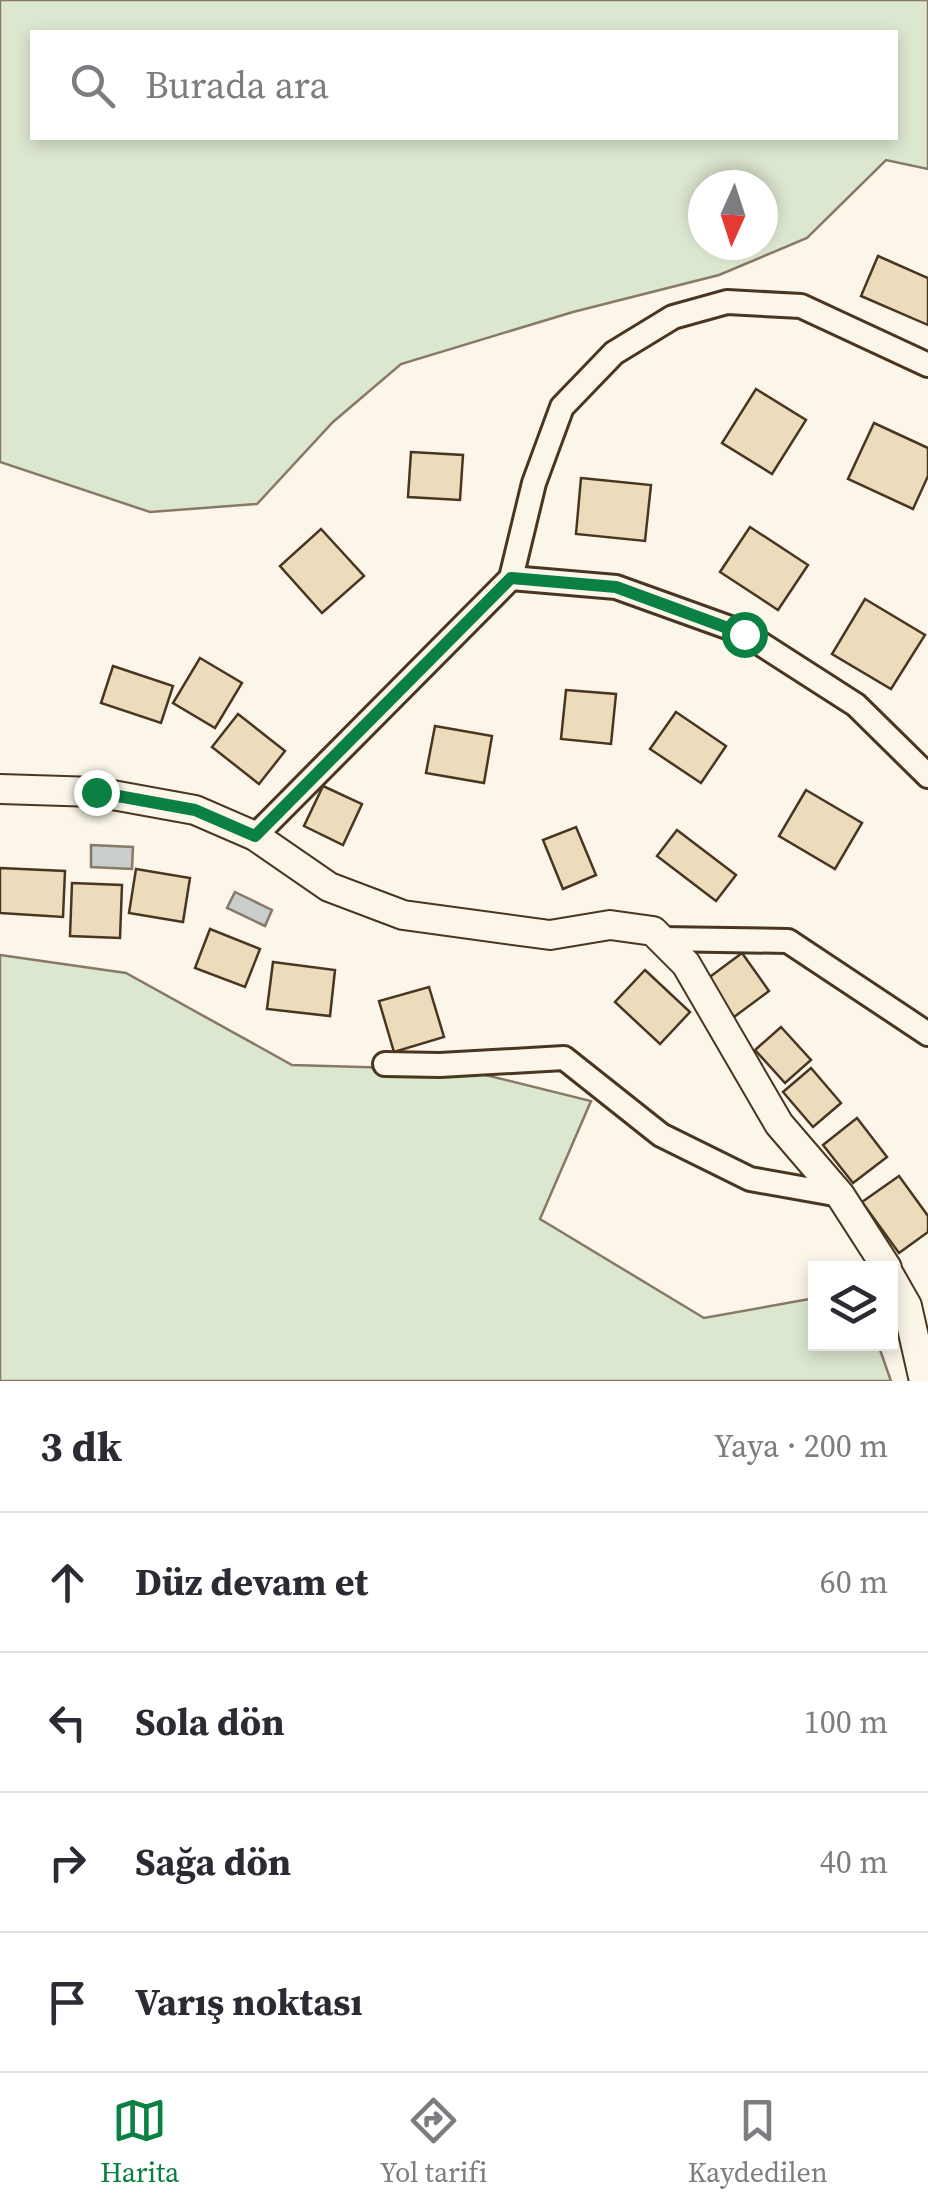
<!DOCTYPE html>
<html lang="tr">
<head>
<meta charset="utf-8">
<style>
	:root { --surface:#fff; --page:#f7f7f7; --text:#2b2b33; --muted:#7c7c81; --line:#e1e1e2; --accent:#0b8043 }
	body { margin:0; font-family:"Source Serif 4",serif; background:var(--page); color:var(--text) }
	.controls { position:absolute; right:30px; bottom:30px; display:grid; overflow:hidden; border-radius:0px; box-shadow:0 5px 15px #0003 }
	.controls button { width:90px; height:90px; display:grid; place-items:center; padding:0; border:0; border-bottom:2px solid var(--line); background:var(--surface); color:var(--text); font:50px sans-serif }
	.compass { position:absolute; left:688px; top:170px; width:90px; height:90px; border-radius:50%; background:var(--surface); box-shadow:0 5px 15px #0003; rotate:183deg }
	.stop { position:absolute; width:30px; height:30px; margin:-22px; border:8px solid #0b8043; border-radius:50%; background:#fff }
	.stop.end { background:#0b8043; border-color:#fff; box-shadow:0 2px 10px #0008 }
	.list { margin:0; padding:0; list-style:none }
	h2 { display:flex; justify-content:space-between; align-items:center; height:130px; margin:0; padding:0 40px; font-size:42px }
	h2 small { font-size:32px; font-weight:400; color:var(--muted) }
	.list li { display:grid; grid-template-columns:65px 1fr auto; gap:30px; align-items:center; box-sizing:border-box; height:140px; padding:0 40px; border-top:2px solid var(--line) }
	.list b { display:block; font-size:38px; white-space:nowrap }
	.list em { font-size:32px; font-style:normal; color:var(--muted) }
	.icon { flex:none; width:55px; height:55px; fill:none; stroke:currentColor; stroke-width:2; stroke-linecap:round; stroke-linejoin:round }
	.map { position:relative; flex:none; width:928px; height:1381px; overflow:hidden }
	.search { position:absolute; background:var(--surface); box-shadow:0 5px 15px #0003; left:30px; right:30px; top:30px; height:110px; display:flex; align-items:center; gap:25px; box-sizing:border-box; padding:0 35px; border-radius:0px; color:var(--muted); font-size:38px }
	.sheet { height:690px; background:var(--surface) }
	nav { display:flex; justify-content:space-around; align-items:center; box-sizing:border-box; height:140px; border-top:2px solid var(--line); background:var(--surface); font-size:28px; color:var(--muted) }
	nav a { display:grid; justify-items:center; gap:5px }
	nav .on { color:var(--accent) }
	.map>svg:first-child { display:block }
	.green { fill:#dce7d0; stroke:#887966; stroke-width:2.5; fill-rule:evenodd }
	.water { fill:#c9cecd; stroke:#887966; stroke-width:2.5 }
	.building { fill:#ecdcbc; stroke:#4a3520; stroke-width:2.5 }
	.lines { fill:none; stroke-linecap:round; stroke-linejoin:round }
	.minor-casing { stroke:#4a3520; stroke-width:28 }
	.tertiary-casing { stroke:#4a3520; stroke-width:32 }
	.minor { stroke:#fbf6e9; stroke-width:22 }
	.tertiary { stroke:#fbf6e9; stroke-width:28 }
	.route { stroke:#0b8043; stroke-width:12 }
</style>
</head>
<body>
<div class="map">
<svg width="928" height="1381" viewBox="0 0 928 1381">
	<rect width="100%" height="100%" fill="#fbf6e9"/>
	<g class="green">
		<path d="M0,0H928V169L886,160L807,238L719,275L573,312L401,364L333,422L257,504L150,512L0,462ZM32,32H896V138H32ZM703,185H763V245H703Z"/>
		<path d="M0,955L126,973L292,1065L465,1070L591,1101L540,1219L704,1318L815,1298L816,1344H878L891,1381H0Z"/>
	</g>
	<g class="water">
		<path d="M91,845L133,847L132,869L91,867Z"/>
		<path d="M235,892L272,910L265,926L227,908Z"/>
	</g>
	<g class="building">
		<path d="M878,256L928,278V325L861,296Z"/>
		<path d="M756,389L806,420L772,474L722,443Z"/>
		<path d="M874,423L928,448V476L913,509L848,479Z"/>
		<path d="M411,452L463,455L460,500L408,497Z"/>
		<path d="M581,478L651,485L645,541L576,534Z"/>
		<path d="M750,527L808,565L778,610L720,572Z"/>
		<path d="M321,529L364,576L322,613L280,566Z"/>
		<path d="M865,599L925,635L891,689L832,654Z"/>
		<path d="M200,658L242,683L215,728L173,703Z"/>
		<path d="M113,666L173,686L161,723L101,703Z"/>
		<path d="M566,690L616,694L611,744L561,739Z"/>
		<path d="M676,712L726,746L701,783L650,749Z"/>
		<path d="M238,714L285,751L259,784L212,747Z"/>
		<path d="M435,726L492,736L484,783L426,773Z"/>
		<path d="M323,786L362,804L343,845L304,826Z"/>
		<path d="M806,790L862,823L835,869L779,836Z"/>
		<path d="M576,827L596,875L563,889L543,840Z"/>
		<path d="M677,830L736,875L716,901L657,856Z"/>
		<path d="M0,868L65,871L63,917L0,913Z"/>
		<path d="M136,869L190,878L183,922L129,913Z"/>
		<path d="M72,883L122,885L120,938L70,936Z"/>
		<path d="M210,929L260,949L245,987L195,968Z"/>
		<path d="M742,953L769,991L734,1017L707,979Z"/>
		<path d="M273,962L335,970L330,1016L267,1009Z"/>
		<path d="M645,970L690,1012L660,1044L615,1002Z"/>
		<path d="M429,987L444,1037L394,1052L379,1001Z"/>
		<path d="M781,1027L811,1060L785,1083L755,1050Z"/>
		<path d="M811,1068L841,1103L813,1127L783,1092Z"/>
		<path d="M857,1118L887,1157L853,1183L823,1145Z"/>
		<path d="M899,1176L928,1216V1232L899,1253L862,1202Z"/>
	</g>
	<g class="lines">
		<g class="minor-casing">
			<g id="minor">
				<path d="M511,578L616,587L744,633L856,705L928,776"/>
				<path d="M255,836L511,578L534,483L562,407L614,353L673,317L727,302L801,306L928,365"/>
				<path d="M660,939L788,941L928,1034"/>
				<path d="M385,1064L440,1065L564,1058L661,1135L750,1179L840,1195"/>
			</g>
		</g>
		<g class="tertiary-casing">
			<g id="tertiary">
				<path d="M0,789L96,792L195,810L255,836L329,887L403,915L550,935L610,925L653,931L686,964L779,1124L840,1195L887,1268"/>
				<path d="M890,1276L907,1306L924,1381"/>
			</g>
		</g>
		<use href="#minor" class="minor"/>
		<use href="#tertiary" class="tertiary"/>
	</g>
	<g class="lines">
		<path class="route" d="M96,792L195,810L255,836L511,578L616,587L744,634"/>
	</g>
</svg>
<div class="controls">
<button><svg class="icon" aria-label="layers" viewBox="0 0 24 24"><path d="M12 4l9 5-9 5-9-5zM3 14l9 5 9-5"/></svg></button>
</div>
<svg class="compass" viewBox="-18 -18 36 36"><path d="M0-13l5 13h-10z" fill="#e53935"/><path d="M0 13l5-13h-10z" fill="#7c7c81"/></svg>
<div class="stop" style="left:744px;top:634px"></div>
<div class="stop end" style="left:96px;top:792px"></div>
<div class="search"><svg class="icon" aria-label="search" viewBox="0 0 24 24"><circle cx="10" cy="10" r="6"/><path d="M15 15l6 6"/></svg>Burada ara</div>
</div>
<section class="sheet">
<h2>3 dk<small>Yaya · 200 m</small></h2>
<ul class="list">
<li><svg class="icon" aria-label="ahead" viewBox="0 0 24 24"><path d="M12 20V5M6 11l6-6 6 6"/></svg><div><b>Düz devam et</b></div><em>60 m</em></li>
<li><svg class="icon" aria-label="left" viewBox="0 0 24 24"><path d="M17 20v-9H6M10 6l-5 5 5 5"/></svg><div><b>Sola dön</b></div><em>100 m</em></li>
<li><svg class="icon" aria-label="right" viewBox="0 0 24 24"><path d="M7 20v-9h11M14 6l5 5-5 5"/></svg><div><b>Sağa dön</b></div><em>40 m</em></li>
<li><svg class="icon" aria-label="arrive" viewBox="0 0 24 24"><path d="M6 21V4h12l-3 4 3 4H6"/></svg><div><b>Varış noktası</b></div></li>
</ul>
</section>
<nav>
<a class="on"><svg class="icon" aria-label="map" viewBox="0 0 24 24"><path d="M3 6l6-2 6 2 6-2v14l-6 2-6-2-6 2zM9 4v14M15 6v14"/></svg>Harita</a>
<a><svg class="icon" aria-label="directions" viewBox="0 0 24 24"><path d="M12 3l9 9-9 9-9-9zM9 14v-3h6M13 9l2 2-2 2"/></svg>Yol tarifi</a>
<a><svg class="icon" aria-label="saved" viewBox="0 0 24 24"><path d="M7 4h10v16l-5-4-5 4z"/></svg>Kaydedilen</a>
</nav>
</body>
</html>
